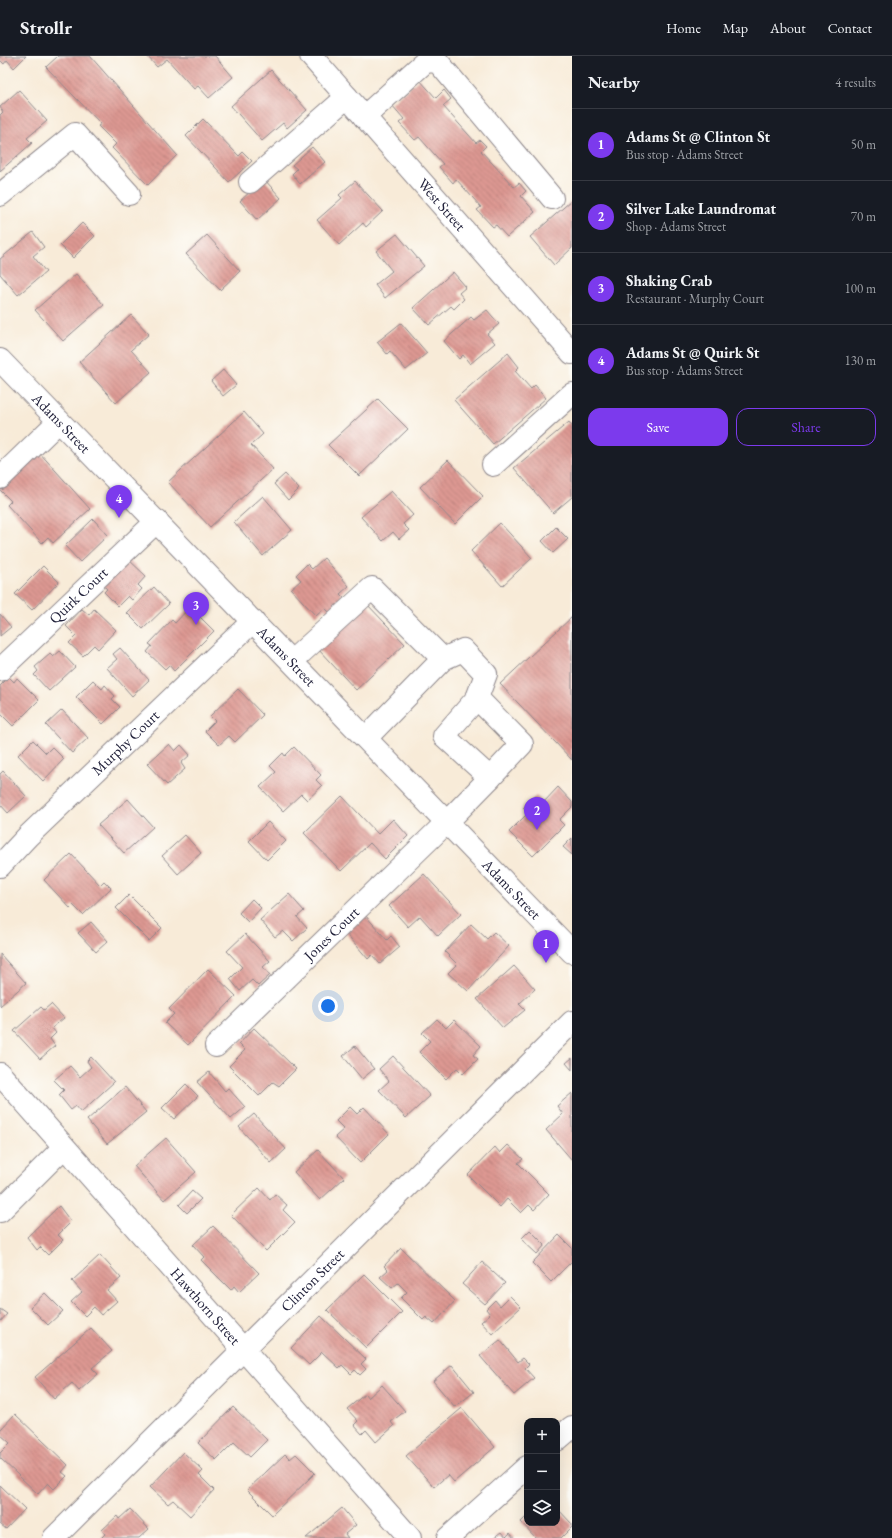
<!DOCTYPE html>
<html lang="en">
<head>
<meta charset="utf-8">
<style>
	:root { --surface:#171b24; --page:#242831; --text:#f1f3f6; --muted:#9ea1a6; --line:#363941; --accent:#7c3aed }
	body { margin:0; font-family:"EB Garamond",serif; background:var(--page); color:var(--text) }
	.controls { position:absolute; right:12px; bottom:12px; display:grid; overflow:hidden; border-radius:8px; box-shadow:0 4px 16px #0002 }
	.controls button { width:36px; height:36px; display:grid; place-items:center; padding:0; border:0; border-bottom:1px solid var(--line); background:var(--surface); color:var(--text); font:20px sans-serif }
	.you { position:absolute; left:328px; top:950px; width:14px; height:14px; margin:-10px; border:3px solid #fff; border-radius:50%; background:#1a73e8; box-shadow:0 0 0 6px #1a73e833 }
	.badge { display:grid; place-items:center; width:26px; height:26px; border-radius:50%; background:var(--accent); color:#fff; font-size:13px; font-weight:700 }
	.pin { position:absolute; translate:-50% -33px; filter:drop-shadow(0 1px 2px #0008) }
	.pin::after { content:''; position:absolute; top:21px; width:14px; height:12px; background:inherit; clip-path:polygon(0 0,100% 0,50% 100%) }
	.list { margin:0; padding:0; list-style:none }
	h2 { display:flex; justify-content:space-between; align-items:center; height:52px; margin:0; padding:0 16px; font-size:17px }
	h2 small { font-size:13px; font-weight:400; color:var(--muted) }
	.list li { display:grid; grid-template-columns:26px 1fr auto; gap:12px; align-items:center; box-sizing:border-box; height:72px; padding:0 16px; border-top:1px solid var(--line) }
	.list b { display:block; font-size:15px; white-space:nowrap }
	.list p { margin:0; font-size:13px; white-space:nowrap; color:var(--muted) }
	.list em { font-size:13px; font-style:normal; color:var(--muted) }
	.actions { display:flex; gap:8px; padding:12px 16px }
	.actions a { flex:1; padding:9px 0; border:1px solid var(--accent); border-radius:12px; text-align:center; font-size:14px; color:var(--accent) }
	.actions .main { background:var(--accent); color:#fff }
	.icon { flex:none; width:22px; height:22px; fill:none; stroke:currentColor; stroke-width:2; stroke-linecap:round; stroke-linejoin:round }
	.map { position:relative; flex:none; width:572px; height:1482px; overflow:hidden }
	header { display:flex; align-items:center; gap:24px; box-sizing:border-box; height:56px; padding:0 20px; background:var(--surface); border-bottom:1px solid var(--line) }
	header strong { font-size:19px }
	nav { display:flex; gap:22px; margin-inline-start:auto; font-size:14px }
	main { display:flex }
	aside { flex:1; background:var(--surface) }
	.map>svg:first-child { display:block }
	.building { fill:url(#building-back-hatch) }
	.lines { fill:none; stroke-linecap:round; stroke-linejoin:round }
	.minor-casing { stroke:#8d868a; stroke-width:24 }
	.minor { stroke:#fff; stroke-width:22 }
	.labels { text-anchor:middle; stroke-width:4; stroke-linejoin:round; paint-order:stroke }
	.street-label { font-size:15px; fill:#22223b; stroke:#fdfcf7 }
</style>
</head>
<body>
<header>
<strong>Strollr</strong>
<nav><a>Home</a><a>Map</a><a>About</a><a>Contact</a></nav>
</header>
<main>
<div class="map">
<svg width="572" height="1482" viewBox="0 0 572 1482">
	<defs>
		<pattern id="building-back-hatch" width="6" height="6" patternUnits="userSpaceOnUse"><rect width="6" height="6" fill="#dd9892"/><path d="M-1 5l2 2M0 0l6 6M5-1l2 2" fill="none" stroke="#b37c78"/></pattern>
	</defs>
	<rect width="100%" height="100%" fill="#fdfcf7"/>
	<filter id="ink" filterUnits="userSpaceOnUse"><feTurbulence type="fractalNoise" baseFrequency=".025" numOctaves="2"/><feDisplacementMap in="SourceGraphic" scale="8" xChannelSelector="R" yChannelSelector="G"/><feConvolveMatrix kernelMatrix="1 2 1 2 8 2 1 2 1" color-interpolation-filters="sRGB"/></filter>
	<filter id="wash" filterUnits="userSpaceOnUse"><feTurbulence type="fractalNoise" baseFrequency=".012" numOctaves="4" result="noise"/><feDisplacementMap in="SourceGraphic" scale="16" xChannelSelector="R" yChannelSelector="G"/><feGaussianBlur stdDeviation="0.9" result="paint"/><feColorMatrix in="noise" values="0 0 0 0 0 0 0 0 0 0 0 0 0 0 0 0 0 1.4 0 .05"/><feComposite in="paint" operator="in"/></filter>
	<g filter="url(#wash)">
		<rect width="100%" height="100%" fill="#f8ebd8"/>
		<g id="blocks">
			<g class="building">
				<path d="M0,0H26L14,12L7,4L4,8L0,4Z"/>
				<path d="M58,0H90L177,99L148,129L112,92L116,88L98,70L101,68L46,11Z"/>
				<path d="M147,0H215L233,21L209,42L198,30L194,33L167,3L157,11Z"/>
				<path d="M271,14L307,54L287,72L283,67L262,85L231,50Z"/>
				<path d="M419,23L436,42L444,34L451,43L443,50L476,87L480,84L486,90L481,95L514,131L519,127L526,135L521,140L535,156L507,181L496,169L493,171L477,154L481,151L456,123L453,127L439,111L443,108L419,81L415,84L399,67L404,63L391,48Z"/>
				<path d="M19,34L47,65L27,82L32,87L0,115V59L3,56L0,51Z"/>
				<path d="M203,63L239,100L243,96L252,105L229,126L186,80Z"/>
				<path d="M312,91L325,106L300,128L292,118L297,113L292,109Z"/>
				<path d="M264,123L281,142L257,164L240,145Z"/>
				<path d="M355,125L383,155L366,171L363,167L339,189L317,164L342,142L339,139Z"/>
				<path d="M572,144V192L554,209L530,181Z"/>
				<path d="M82,167L95,180L73,202L60,189Z"/>
				<path d="M33,176L44,191L33,200L46,216L18,239L0,218V203Z"/>
				<path d="M397,178L424,210L385,242L375,229L392,215L376,195Z"/>
				<path d="M207,179L240,215L220,234L186,198Z"/>
				<path d="M453,216L466,231L459,237L464,243L454,253L451,250L429,269L413,252Z"/>
				<path d="M76,218L104,249L63,285L35,254Z"/>
				<path d="M487,254L499,268L487,278L495,287L470,308L463,299L459,303L444,285L471,261L474,264Z"/>
				<path d="M131,259L149,278L131,294L151,316L116,347L79,306Z"/>
				<path d="M401,267L427,297L406,314L390,295L387,298L377,286Z"/>
				<path d="M508,297L519,311L515,315L531,333L535,329L546,342L493,388L454,344Z"/>
				<path d="M223,314L236,329L223,340L211,325Z"/>
				<path d="M378,343L408,373L359,420L328,389Z"/>
				<path d="M244,356L263,378L251,389L273,413L210,471L168,426Z"/>
				<path d="M569,366L572,370V441L553,457L514,412Z"/>
				<path d="M38,395L90,453L53,487L48,481L42,487L7,449L11,445L0,434V429Z"/>
				<path d="M448,404L483,440L455,468L420,431Z"/>
				<path d="M285,418L299,433L288,444L274,428Z"/>
				<path d="M391,435L413,459L403,468L409,474L399,483L393,476L383,485L361,461Z"/>
				<path d="M263,440L292,474L263,500L234,466Z"/>
				<path d="M93,463L108,479L80,506L65,490Z"/>
				<path d="M500,467L532,502L502,530L471,495Z"/>
				<path d="M556,471L568,483L553,497L542,485Z"/>
				<path d="M324,502L349,530L340,538L347,545L332,559L325,552L316,560L291,533L301,524L296,519L307,508L312,513Z"/>
				<path d="M128,503L146,520L138,529L142,533L132,544L128,540L118,550L104,536L107,533L103,529Z"/>
				<path d="M43,510L59,526L32,554L15,538Z"/>
				<path d="M154,531L169,548L143,573L127,557Z"/>
				<path d="M366,547L405,588L356,634L318,593Z"/>
				<path d="M190,551L214,575L174,615L169,609L165,613L147,596L152,590L149,588L172,564L175,567Z"/>
				<path d="M82,553L89,559L94,553L116,574L98,593L94,589L83,600L69,587L76,580L66,570Z"/>
				<path d="M0,558L11,571L0,580Z"/>
				<path d="M572,561V704L500,628Z"/>
				<path d="M120,592L149,624L132,640L107,612L117,603L113,598Z"/>
				<path d="M60,595L75,611L49,635L34,619L38,615L35,611L50,598L53,601Z"/>
				<path d="M9,621L14,626L17,622L39,644L13,670L0,657V630Z"/>
				<path d="M93,624L102,633L105,629L115,640L112,643L120,651L103,668L76,641Z"/>
				<path d="M238,633L263,659L235,686L229,680L219,689L205,675L215,665L210,660Z"/>
				<path d="M62,654L88,682L72,697L46,669Z"/>
				<path d="M33,684L46,697L52,691L64,703L43,725L18,699Z"/>
				<path d="M169,688L175,695L181,689L190,699L181,707L185,713L167,729L147,708Z"/>
				<path d="M294,691L321,719L316,724L322,730L307,744L301,738L283,755L260,731L276,716L270,710L283,697L285,700Z"/>
				<path d="M3,715L26,740L8,757L0,748V718Z"/>
				<path d="M558,731L572,746V751L559,764L564,769L533,800L509,776L528,757L523,752L536,740L543,747Z"/>
				<path d="M342,740L378,778L393,763L408,780L385,803L370,787L341,815L304,777Z"/>
				<path d="M128,743L153,771L124,797L98,769Z"/>
				<path d="M268,766L286,785L267,804L249,785Z"/>
				<path d="M185,779L201,797L178,818L162,800Z"/>
				<path d="M572,782V799L563,791Z"/>
				<path d="M71,798L100,829L104,825L111,832L83,859L73,849L70,852L44,824Z"/>
				<path d="M424,818L461,858L438,880L420,860L408,871L389,850Z"/>
				<path d="M289,838L304,855L297,861L307,872L293,885L283,875L275,881L260,864Z"/>
				<path d="M129,839L162,872L149,885L116,852Z"/>
				<path d="M252,843L261,852L248,866L239,857Z"/>
				<path d="M365,859L387,884L391,880L400,891L380,908L372,899L368,903L345,876Z"/>
				<path d="M91,866L108,885L96,896L78,877Z"/>
				<path d="M471,868L487,883L494,876L509,890L468,935L448,917L457,908L445,896Z"/>
				<path d="M245,878L270,905L263,911L270,919L258,930L252,924L240,935L230,923L242,911L227,895Z"/>
				<path d="M0,898L26,927L0,950Z"/>
				<path d="M514,910L535,933L519,948L525,954L503,972L477,943Z"/>
				<path d="M208,913L236,940L188,989L165,967L174,958L169,953Z"/>
				<path d="M51,948L64,962L52,972L56,977L50,983L55,990L40,1003L14,975L41,951L44,954Z"/>
				<path d="M437,963L446,972L454,964L481,990L473,999L478,1003L463,1018L457,1012L446,1023L419,996L430,985L422,977Z"/>
				<path d="M254,972L296,1013L279,1030L273,1026L259,1040L229,1010L245,994L239,988Z"/>
				<path d="M355,990L374,1013L362,1023L343,1000Z"/>
				<path d="M393,1000L430,1040L406,1062L379,1034L389,1025L379,1013Z"/>
				<path d="M91,1001L114,1026L81,1056L76,1050L71,1054L59,1039L64,1034L54,1024L70,1010L80,1021L91,1011L87,1005Z"/>
				<path d="M572,1002V1014L566,1007Z"/>
				<path d="M209,1016L225,1035L228,1032L245,1051L231,1063L197,1026Z"/>
				<path d="M186,1028L198,1040L174,1063L162,1052Z"/>
				<path d="M125,1031L146,1056L107,1088L87,1064Z"/>
				<path d="M572,1037V1104L546,1074L563,1058L557,1050Z"/>
				<path d="M350,1051L357,1058L364,1051L389,1078L360,1107L335,1081L344,1073L336,1065Z"/>
				<path d="M254,1058L286,1093L271,1107L239,1071Z"/>
				<path d="M166,1082L196,1116L164,1144L134,1110Z"/>
				<path d="M508,1089L523,1103L518,1107L549,1138L534,1154L529,1149L521,1157L507,1143L500,1151L468,1119L495,1091L500,1097Z"/>
				<path d="M318,1094L344,1122L320,1144L294,1116Z"/>
				<path d="M259,1132L270,1144L275,1138L287,1149L283,1154L295,1166L266,1195L231,1159Z"/>
				<path d="M192,1135L201,1143L187,1157L179,1149Z"/>
				<path d="M59,1150L71,1166L58,1179L63,1184L48,1199L40,1191L37,1194L27,1181Z"/>
				<path d="M213,1170L259,1217L239,1236L234,1230L231,1234L201,1204L204,1201L193,1189Z"/>
				<path d="M530,1174L545,1189L537,1198L521,1183Z"/>
				<path d="M559,1179L572,1192V1205L551,1226L532,1207Z"/>
				<path d="M401,1192L455,1245L434,1268L426,1261L423,1264L401,1242L407,1236L398,1227L392,1232L380,1221L388,1214L384,1210Z"/>
				<path d="M100,1199L121,1222L107,1234L117,1245L101,1259L94,1251L85,1260L71,1246L82,1236L72,1225Z"/>
				<path d="M482,1206L505,1227L485,1248L462,1228Z"/>
				<path d="M364,1218L402,1256L366,1292L327,1254Z"/>
				<path d="M45,1237L63,1255L48,1269L30,1251Z"/>
				<path d="M510,1240L521,1251L492,1278L481,1266L490,1258L486,1253L495,1244L500,1250Z"/>
				<path d="M0,1253L7,1258L0,1266Z"/>
				<path d="M321,1260L366,1303L361,1308L366,1313L360,1319L355,1314L351,1318L342,1309L339,1312L322,1296L309,1309L291,1292Z"/>
				<path d="M91,1272L112,1295L92,1312L98,1318L79,1335L72,1327L54,1343L35,1321Z"/>
				<path d="M500,1284L518,1306L523,1302L529,1308L525,1312L534,1322L514,1339L480,1300Z"/>
				<path d="M452,1309L474,1336L455,1351L433,1325Z"/>
				<path d="M382,1329L405,1355L391,1366L394,1370L376,1386L366,1374L362,1378L354,1369L358,1365L347,1353L365,1338L368,1342Z"/>
				<path d="M233,1351L267,1384L250,1401L234,1386L216,1404L198,1387Z"/>
				<path d="M462,1352L495,1391L454,1426L448,1419L434,1431L406,1400Z"/>
				<path d="M15,1358L68,1409L62,1416L67,1420L54,1433L48,1427L38,1438L0,1402V1397L10,1387L0,1378V1374Z"/>
				<path d="M183,1396L203,1415L199,1419L214,1434L190,1460L173,1444L168,1448L150,1431Z"/>
				<path d="M285,1398L290,1403L296,1398L315,1417L272,1459L247,1434Z"/>
				<path d="M0,1429L25,1453L6,1473L0,1468Z"/>
				<path d="M342,1452L356,1469L345,1478L348,1482H306Z"/>
				<path d="M557,1452L572,1468V1471L561,1482H536L521,1466L527,1460V1467H557Z"/>
				<path d="M130,1453L149,1473L139,1482H101L105,1478L102,1474L117,1460L119,1463Z"/>
				<path d="M502,1476L506,1481L510,1477L514,1482H494Z"/>
			</g>
		</g>
	</g>
	<g filter="url(#ink)">
		<use href="#blocks" fill-opacity="0" stroke="#8d868a" stroke-width="1"/>
		<g class="lines">
			<g class="minor-casing">
				<g id="minor">
					<path id="s1" d="M311,0L572,297"/>
					<path d="M364,61L426,5L438,6L552,142"/>
					<path d="M250,126L347,41"/>
					<path d="M0,139L75,78L129,138"/>
					<path id="s2" d="M0,304L572,896"/>
					<path d="M493,409L572,338"/>
					<path d="M0,422L59,365"/>
					<path d="M292,605L372,532L443,603L366,682"/>
					<path id="s3" d="M0,614L157,465"/>
					<path d="M477,642L522,688L490,722"/>
					<path id="s4" d="M0,810L28,780L253,565"/>
					<path id="s5" d="M216,990L447,766L490,722L444,680L477,642L486,618L463,594L443,603"/>
					<path id="s6" d="M0,1018L410,1482"/>
					<path d="M0,1155L64,1091"/>
					<path d="M557,1384L572,1371"/>
					<path id="s7" d="M54,1482L572,966"/>
					<path d="M448,1482L527,1411"/>
				</g>
			</g>
			<use href="#minor" class="minor"/>
		</g>
	</g>
	<g class="labels">
		<g class="street-label">
			<text dy="5" stroke="none"><textPath href="#s1" startOffset="198">West Street</textPath></text>
			<text dy="5" stroke="none"><textPath href="#s2" startOffset="88">Adams Street</textPath></text>
			<text dy="5" stroke="none"><textPath href="#s3" startOffset="108">Quirk Court</textPath></text>
			<text dy="5" stroke="none"><textPath href="#s2" startOffset="412">Adams Street</textPath></text>
			<text dy="5" stroke="none"><textPath href="#s4" startOffset="176">Murphy Court</textPath></text>
			<text dy="5" stroke="none"><textPath href="#s2" startOffset="736">Adams Street</textPath></text>
			<text dy="5" stroke="none"><textPath href="#s5" startOffset="161">Jones Court</textPath></text>
			<text dy="5" stroke="none"><textPath href="#s7" startOffset="365">Clinton Street</textPath></text>
			<text dy="5" stroke="none"><textPath href="#s6" startOffset="310">Hawthorn Street</textPath></text>
		</g>
	</g>
</svg>
<div class="controls">
<button>+</button>
<button>−</button>
<button><svg class="icon" aria-label="layers" viewBox="0 0 24 24"><path d="M12 4l9 5-9 5-9-5zM3 14l9 5 9-5"/></svg></button>
</div>
<div class="you"></div>
<div class="pin badge" style="left:546px;top:907px">1</div>
<div class="pin badge" style="left:537px;top:774px">2</div>
<div class="pin badge" style="left:196px;top:569px">3</div>
<div class="pin badge" style="left:119px;top:462px">4</div>
</div>
<aside>
<h2>Nearby<small>4 results</small></h2>
<ul class="list">
<li><span class="badge">1</span><div><b>Adams St @ Clinton St</b><p>Bus stop · Adams Street</p></div><em>50 m</em></li>
<li><span class="badge">2</span><div><b>Silver Lake Laundromat</b><p>Shop · Adams Street</p></div><em>70 m</em></li>
<li><span class="badge">3</span><div><b>Shaking Crab</b><p>Restaurant · Murphy Court</p></div><em>100 m</em></li>
<li><span class="badge">4</span><div><b>Adams St @ Quirk St</b><p>Bus stop · Adams Street</p></div><em>130 m</em></li>
</ul>
<div class="actions"><a class="main">Save</a><a>Share</a></div>
</aside>
</main>
</body>
</html>
